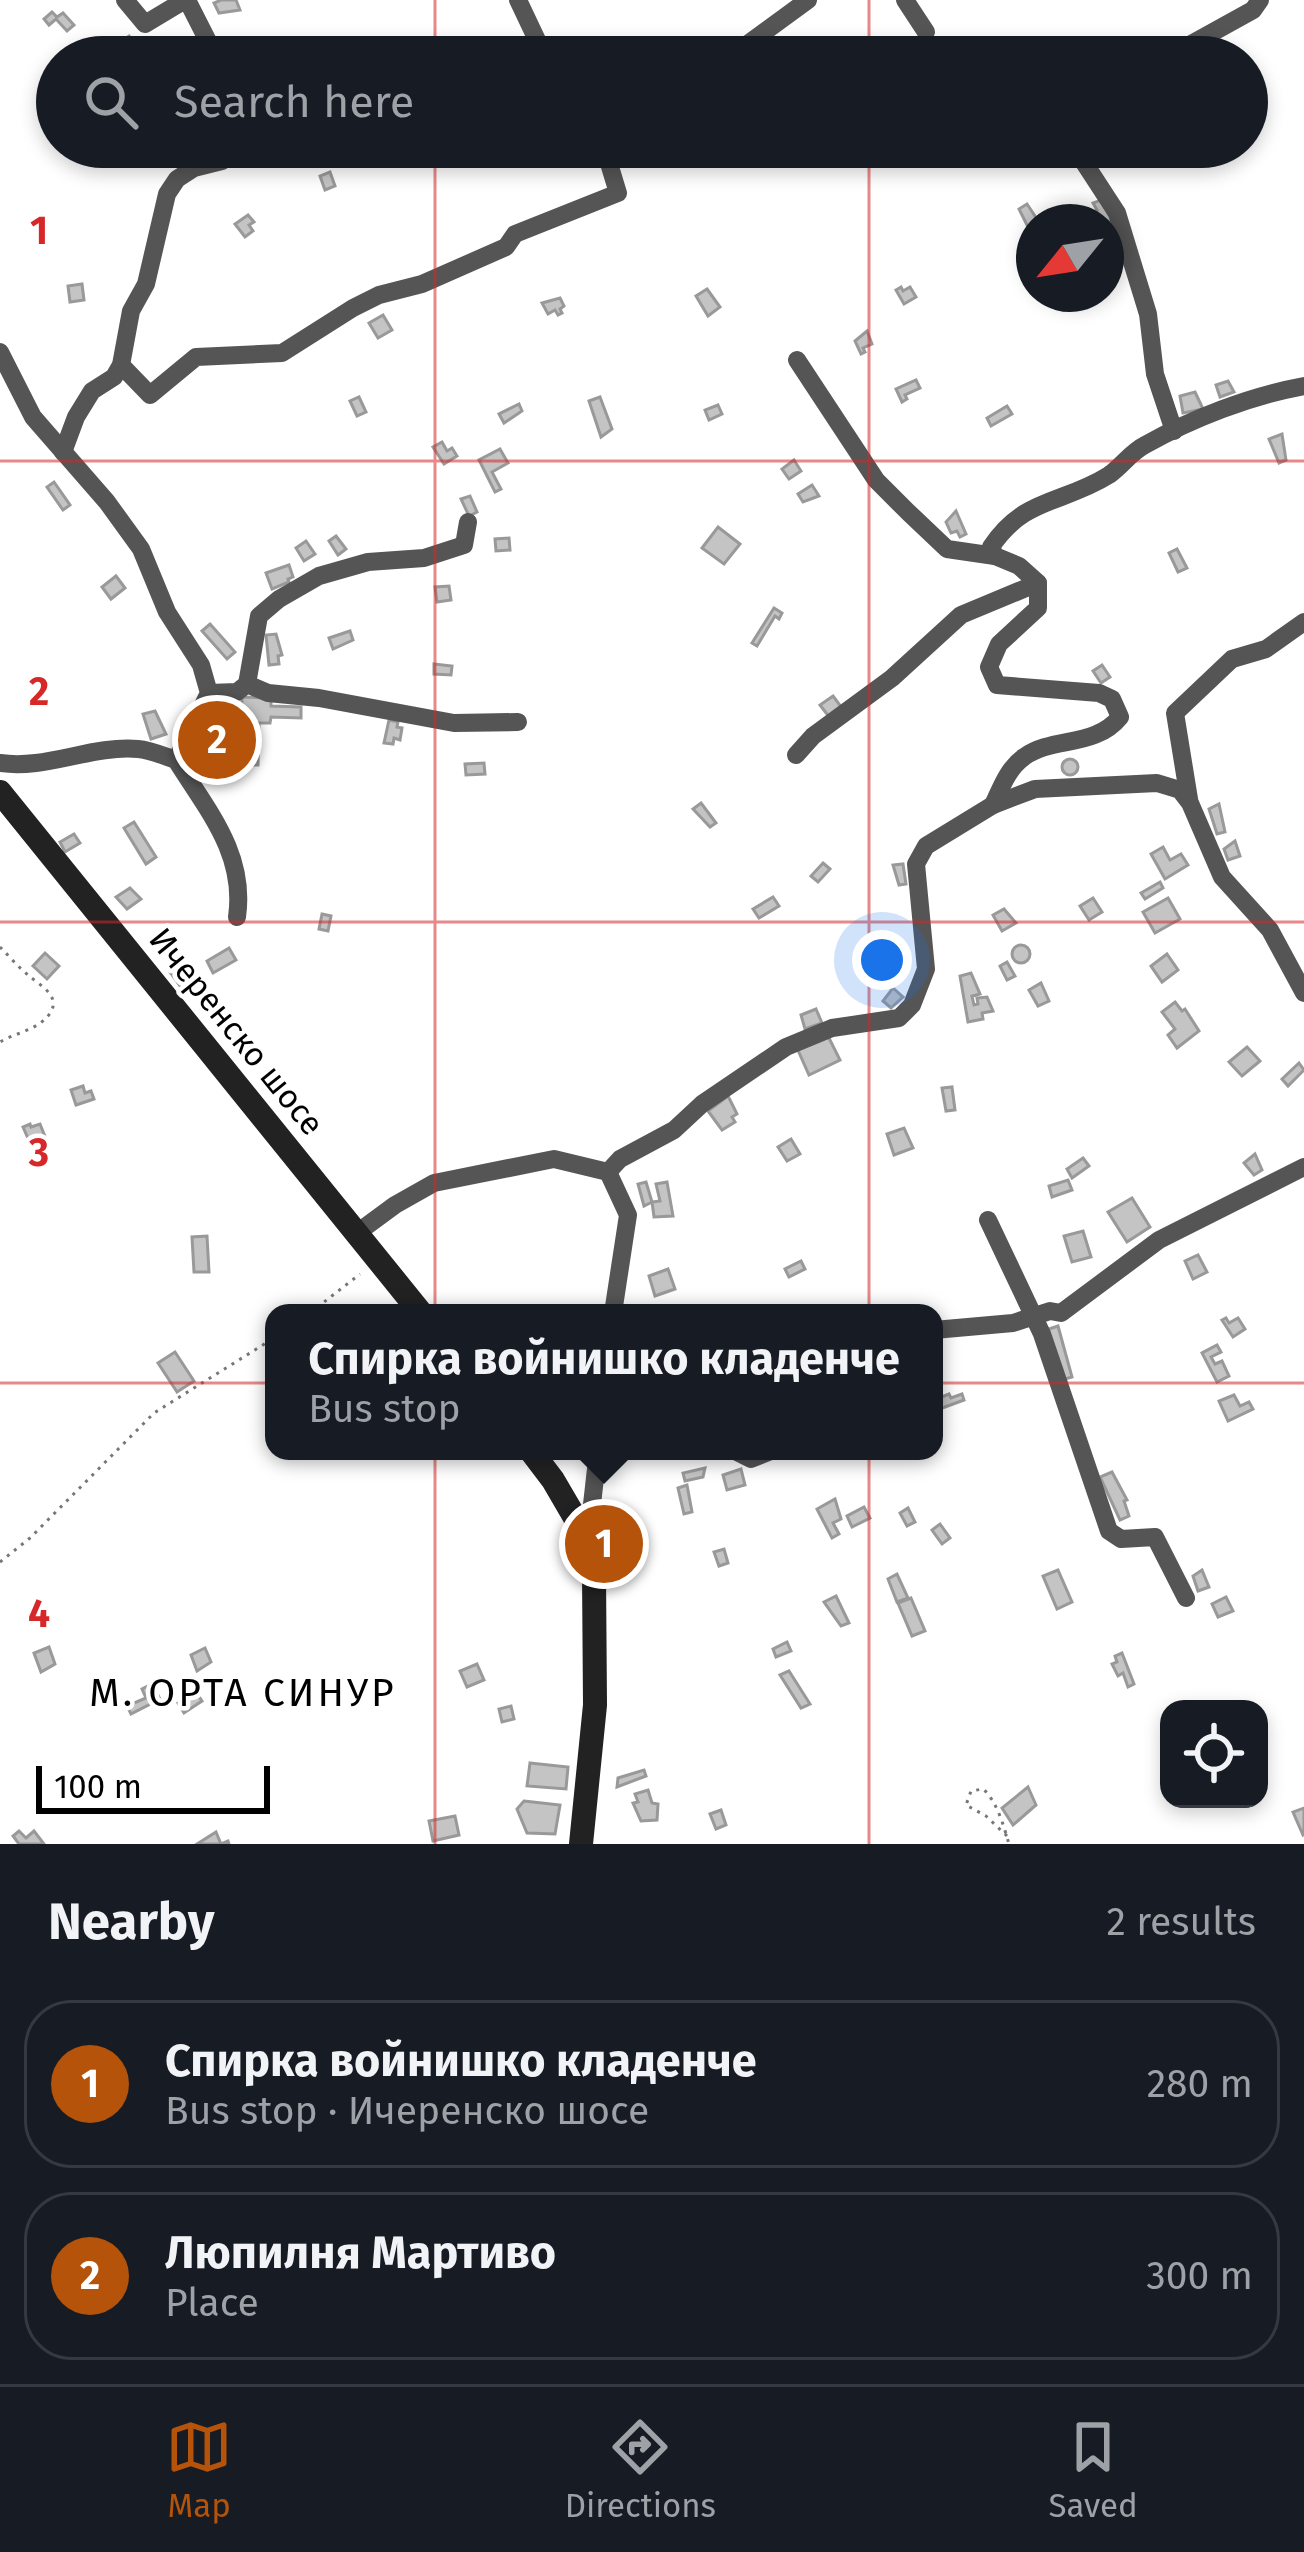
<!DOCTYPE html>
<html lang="en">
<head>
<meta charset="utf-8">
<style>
	:root { --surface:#171b24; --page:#20242c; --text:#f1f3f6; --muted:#9ea1a6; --line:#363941; --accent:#b45309 }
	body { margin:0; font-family:"Fira Sans",sans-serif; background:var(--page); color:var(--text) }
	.controls { position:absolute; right:36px; bottom:36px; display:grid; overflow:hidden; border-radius:24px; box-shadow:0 6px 18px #0003 }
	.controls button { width:108px; height:108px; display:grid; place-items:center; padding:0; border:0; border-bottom:3px solid var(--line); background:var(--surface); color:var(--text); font:60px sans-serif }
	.compass { position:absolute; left:1016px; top:204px; width:108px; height:108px; border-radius:50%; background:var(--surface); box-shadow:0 6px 18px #0003; rotate:240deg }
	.scale { position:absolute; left:36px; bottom:30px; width:234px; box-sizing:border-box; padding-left:12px; border:6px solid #000; border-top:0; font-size:33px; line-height:42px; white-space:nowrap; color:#000; -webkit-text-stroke:9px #fff; paint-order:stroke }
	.you { position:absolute; left:882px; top:960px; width:42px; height:42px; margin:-30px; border:9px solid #fff; border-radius:50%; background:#1a73e8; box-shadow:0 0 0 18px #1a73e833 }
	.badge { display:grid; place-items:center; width:78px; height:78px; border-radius:50%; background:var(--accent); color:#fff; font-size:39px; font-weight:700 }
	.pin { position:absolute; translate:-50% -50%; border:6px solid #fff; box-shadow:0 3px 12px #0006 }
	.popup { position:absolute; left:265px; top:1304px; width:678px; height:156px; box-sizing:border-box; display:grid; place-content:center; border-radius:24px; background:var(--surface); filter:drop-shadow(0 3px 9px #0005); font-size:39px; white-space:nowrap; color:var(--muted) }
	.popup b { font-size:45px; color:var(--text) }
	.popup::after { content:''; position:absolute; left:50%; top:100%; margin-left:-24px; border:24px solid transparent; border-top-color:var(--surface) }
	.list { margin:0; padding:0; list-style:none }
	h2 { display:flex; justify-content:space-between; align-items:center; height:156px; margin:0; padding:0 48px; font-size:51px }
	h2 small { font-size:39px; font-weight:400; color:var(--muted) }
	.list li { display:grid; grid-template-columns:78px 1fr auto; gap:36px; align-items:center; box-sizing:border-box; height:168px; margin:0 24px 24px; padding:0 24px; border:3px solid var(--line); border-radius:48px }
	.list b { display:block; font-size:45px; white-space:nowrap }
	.list p { margin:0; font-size:39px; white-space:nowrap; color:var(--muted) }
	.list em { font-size:39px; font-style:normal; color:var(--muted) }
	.icon { flex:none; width:66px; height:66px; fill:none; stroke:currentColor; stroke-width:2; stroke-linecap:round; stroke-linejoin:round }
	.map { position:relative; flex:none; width:1304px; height:1844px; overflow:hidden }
	.search { position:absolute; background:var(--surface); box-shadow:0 6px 18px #0003; left:36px; right:36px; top:36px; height:132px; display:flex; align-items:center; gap:30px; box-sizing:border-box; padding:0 42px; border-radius:66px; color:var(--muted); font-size:45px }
	.sheet { height:540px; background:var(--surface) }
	nav { display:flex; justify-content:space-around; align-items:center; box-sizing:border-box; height:168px; border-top:3px solid var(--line); background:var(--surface); font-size:33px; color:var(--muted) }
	nav a { display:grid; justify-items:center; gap:6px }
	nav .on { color:var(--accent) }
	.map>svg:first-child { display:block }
	.building { fill:#c4c4c4; stroke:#999; stroke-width:3 }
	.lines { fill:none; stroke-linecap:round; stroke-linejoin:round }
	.path { stroke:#777; stroke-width:3; stroke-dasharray:3 6; stroke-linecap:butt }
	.street { stroke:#555; stroke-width:18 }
	.secondary { stroke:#222; stroke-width:24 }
	.grid { fill:none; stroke:#d62828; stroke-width:3; stroke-opacity:0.55 }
	.labels { text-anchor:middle; stroke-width:9; stroke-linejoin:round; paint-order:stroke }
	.street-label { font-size:33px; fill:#000; stroke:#fff }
	.quarter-label { font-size:39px; letter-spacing:3px; fill:#000; stroke:#fff }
	.grid-label { font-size:39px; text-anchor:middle; font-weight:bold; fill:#d62828; stroke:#fff; stroke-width:9; stroke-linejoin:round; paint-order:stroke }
</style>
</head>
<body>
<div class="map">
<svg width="1304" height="1844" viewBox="0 0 1304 1844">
	<rect width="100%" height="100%" fill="#fff"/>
	<g class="building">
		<path d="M221,0H236L240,10L219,13L214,3Z"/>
		<path d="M52,12L57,17L63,13L74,25L67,31L56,19L49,25L44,19Z"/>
		<path d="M129,36L140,50L131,56L121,42Z"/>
		<path d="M996,38L1004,52L1006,57H996L988,43Z"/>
		<path d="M330,172L335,186L325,190L320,176Z"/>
		<path d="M1101,200L1112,221L1073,222L1097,210L1093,203Z"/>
		<path d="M1027,204L1039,222L1028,227L1019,209Z"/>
		<path d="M248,215L254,222L249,225L253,231L245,237L235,224Z"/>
		<path d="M82,284L84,300L70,302L68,286Z"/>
		<path d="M901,287L903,291L910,287L916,297L904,304L896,290Z"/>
		<path d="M707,289L720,307L708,316L696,296Z"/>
		<path d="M560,298L564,306L560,309L562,313L558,315L555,310L548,314L542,303Z"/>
		<path d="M383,315L392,330L378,338L369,323Z"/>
		<path d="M867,331L872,344L863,348L865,352L861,354L855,341Z"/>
		<path d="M916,380L920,388L905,395L907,399L902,402L896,389Z"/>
		<path d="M1228,381L1234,392L1220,397L1216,385Z"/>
		<path d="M1195,392L1203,409L1183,413L1180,396Z"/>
		<path d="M359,397L366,412L357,416L350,401Z"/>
		<path d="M600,397L612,429L601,437L589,401Z"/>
		<path d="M519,404L522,411L504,423L499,414Z"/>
		<path d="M718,405L722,414L709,420L705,410Z"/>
		<path d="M1007,406L1012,414L991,426L987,418Z"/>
		<path d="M1282,434L1286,460L1279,463L1269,439Z"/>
		<path d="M442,442L447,451L452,448L457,456L444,464L433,447Z"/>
		<path d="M500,449L508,463L492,472L501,489L495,492L479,460Z"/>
		<path d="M794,460L801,471L789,479L782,469Z"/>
		<path d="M54,482L70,505L63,510L47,487Z"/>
		<path d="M812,485L819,496L803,502L798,494Z"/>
		<path d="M470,496L477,512L469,516L461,499Z"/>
		<path d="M956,511L966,534L960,537L957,531L951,533L946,522Z"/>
		<path d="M718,527L740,544L724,564L702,548Z"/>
		<path d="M336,536L346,549L338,555L329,541Z"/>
		<path d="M509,538L510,550L496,551L495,539Z"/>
		<path d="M306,541L315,554L304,561L296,548Z"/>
		<path d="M1177,549L1187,568L1178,572L1169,553Z"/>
		<path d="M289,565L293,577L288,579L289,582L272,589L266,573Z"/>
		<path d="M116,576L125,588L111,599L102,587Z"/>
		<path d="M449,586L451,600L437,602L435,587Z"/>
		<path d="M774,608L782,613L779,619L775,616L757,646L752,643Z"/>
		<path d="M210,624L235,652L227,659L202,631Z"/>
		<path d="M350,631L353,640L333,649L329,638Z"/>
		<path d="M276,634L282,655L278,656L279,664L269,665L266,635Z"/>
		<path d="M434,664L452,666L451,675L434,674Z"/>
		<path d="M1102,665L1110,677L1101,683L1093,671Z"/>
		<path d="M833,696L842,708L830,718L820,705Z"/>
		<path d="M242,697L271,698V706L301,707V718L271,717L270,723H259L258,765H240Z"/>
		<path d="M155,711L166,734L151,739L143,714Z"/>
		<path d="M200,717L238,720L235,763L196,760Z"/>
		<path d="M389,720L398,722L397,727L402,728L400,740L394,738L393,744L384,743Z"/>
		<circle cx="1070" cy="767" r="8"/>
		<path d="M484,763L485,774L466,775L465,764Z"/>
		<path d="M701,803L716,823L710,827L693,809Z"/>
		<path d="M1219,804L1225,832L1217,834L1209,809Z"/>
		<path d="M134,822L156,857L146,864L124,828Z"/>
		<path d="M74,834L80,843L65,852L60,842Z"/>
		<path d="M1235,841L1240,856L1228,860L1224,849Z"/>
		<path d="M1163,847L1170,860L1181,854L1188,865L1165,879L1151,854Z"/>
		<path d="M823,863L830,869L818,882L811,876Z"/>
		<path d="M903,864L906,884L899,885L893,865Z"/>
		<path d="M1160,882L1163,888L1145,899L1141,893Z"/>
		<path d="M130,888L141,899L127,909L116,897Z"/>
		<path d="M773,897L779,906L759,918L753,909Z"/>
		<path d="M1093,898L1102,912L1089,920L1080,906Z"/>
		<path d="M1168,898L1180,919L1155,933L1143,912Z"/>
		<path d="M1004,909L1016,923L1002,931L993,915Z"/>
		<path d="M322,914L331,916L328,931L319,929Z"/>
		<circle cx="1021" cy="954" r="9"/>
		<path d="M229,948L236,960L213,973L207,961Z"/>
		<path d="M45,953L59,966L47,979L33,966Z"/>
		<path d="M1167,954L1178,970L1162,982L1151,966Z"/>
		<path d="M1007,962L1015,976L1007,980L1000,966Z"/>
		<path d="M177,967L187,981L180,986L170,972Z"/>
		<path d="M971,973L980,994L972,996L974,1005L978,1004L977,998L987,997L993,1011L982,1013L983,1019L968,1022L960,976Z"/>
		<path d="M1041,983L1049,1001L1038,1006L1029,990Z"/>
		<path d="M893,988L903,997L891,1008L883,1001Z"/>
		<path d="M1175,1002L1182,1011L1185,1009L1199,1031L1177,1048L1168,1035L1175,1029L1162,1012Z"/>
		<path d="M816,1009L822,1023L805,1029L801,1015Z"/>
		<path d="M827,1034L840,1060L809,1075L797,1048Z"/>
		<path d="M1247,1047L1260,1061L1242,1076L1229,1062Z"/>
		<path d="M1299,1063L1304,1070L1288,1086L1282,1079Z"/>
		<path d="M83,1086L85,1093L91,1091L94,1099L76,1105L71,1090Z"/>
		<path d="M952,1087L955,1110L946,1111L942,1088Z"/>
		<path d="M728,1096L737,1114L732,1117L735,1122L722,1130L708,1111Z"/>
		<path d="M30,1124L31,1127L40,1124L46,1139L31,1145L23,1127Z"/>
		<path d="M904,1128L913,1148L894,1155L887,1134Z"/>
		<path d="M791,1139L800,1154L787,1161L778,1147Z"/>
		<path d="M1255,1154L1262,1170L1254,1175L1244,1163Z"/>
		<path d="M1083,1158L1089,1166L1072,1178L1067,1169Z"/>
		<path d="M1068,1180L1072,1190L1052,1197L1049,1186Z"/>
		<path d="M646,1182L652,1202L644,1206L638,1184Z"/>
		<path d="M667,1182L673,1216L654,1217L652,1202L660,1201L656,1184Z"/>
		<path d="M1132,1198L1150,1227L1127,1242L1108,1212Z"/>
		<path d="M1083,1231L1091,1257L1072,1262L1064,1236Z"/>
		<path d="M207,1236L209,1272H194L192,1237Z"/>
		<path d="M1198,1255L1207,1272L1193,1279L1185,1261Z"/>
		<path d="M801,1261L805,1269L789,1277L785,1269Z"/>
		<path d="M668,1269L675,1289L655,1296L649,1276Z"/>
		<path d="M1226,1318L1229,1323L1238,1318L1245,1329L1233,1337L1222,1320Z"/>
		<path d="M1058,1326L1072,1377L1062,1380L1046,1330Z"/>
		<path d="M1217,1345L1221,1352L1211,1357L1215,1364L1222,1361L1229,1376L1217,1382L1202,1353Z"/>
		<path d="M175,1352L194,1381L177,1392L158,1363Z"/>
		<path d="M949,1394L951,1398L962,1394L964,1400L934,1411V1400Z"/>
		<path d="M1234,1395L1240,1406L1249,1402L1253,1409L1228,1421L1219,1401Z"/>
		<path d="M705,1468L703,1477L685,1481L683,1473Z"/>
		<path d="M741,1469L745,1485L727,1490L723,1475Z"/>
		<path d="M1112,1472L1127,1500L1124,1501L1129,1516L1120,1520L1100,1477Z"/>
		<path d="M687,1485L692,1512L684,1514L678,1488Z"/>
		<path d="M835,1499L841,1519L833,1523L839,1534L832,1538L817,1509Z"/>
		<path d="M864,1507L870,1518L852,1527L847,1516Z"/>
		<path d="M908,1508L915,1522L907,1526L900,1513Z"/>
		<path d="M940,1524L950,1538L942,1544L932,1530Z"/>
		<path d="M724,1549L728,1563L719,1566L714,1552Z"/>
		<path d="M1058,1570L1072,1602L1057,1609L1043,1576Z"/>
		<path d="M1202,1570L1209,1587L1198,1591L1193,1576Z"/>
		<path d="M897,1574L908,1598L897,1602L888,1579Z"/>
		<path d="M836,1596L849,1623L841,1626L824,1602Z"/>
		<path d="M1226,1597L1233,1611L1218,1617L1212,1604Z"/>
		<path d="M911,1598L925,1631L912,1636L898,1603Z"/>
		<path d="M787,1642L791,1651L776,1657L773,1649Z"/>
		<path d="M49,1647L55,1664L41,1672L34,1653Z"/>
		<path d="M205,1648L211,1662L197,1671L191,1655Z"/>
		<path d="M1122,1653L1134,1684L1128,1687L1123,1673L1118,1676L1112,1664L1117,1662L1115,1656Z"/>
		<path d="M477,1664L484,1680L467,1687L460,1671Z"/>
		<path d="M789,1671L810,1704L801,1708L780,1675Z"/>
		<path d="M152,1684L160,1699L131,1714L127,1706L146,1698L142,1689Z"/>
		<path d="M196,1692L202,1701L184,1713L178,1703Z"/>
		<path d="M511,1706L514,1719L502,1722L499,1709Z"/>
		<path d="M530,1763L568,1767L566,1789L527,1786Z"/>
		<path d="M644,1770L646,1776L617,1787L618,1778Z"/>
		<path d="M1028,1787L1036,1805L1013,1825L1002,1808Z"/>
		<path d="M648,1790L652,1803L658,1804L657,1820L641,1821L633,1803L638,1802L635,1794Z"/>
		<path d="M524,1801L560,1805L555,1834L527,1833L517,1809Z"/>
		<path d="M1304,1808V1834L1303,1835L1293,1812Z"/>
		<path d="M721,1810L726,1825L716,1829L710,1814Z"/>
		<path d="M455,1816L459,1835L433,1841L429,1821Z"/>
		<path d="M19,1831L26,1838L34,1831L44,1844H19L13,1836Z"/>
		<path d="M216,1832L221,1844L228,1841L229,1844H197Z"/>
	</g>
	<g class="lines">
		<g class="path">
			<path d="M0,947C9,956 18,967 28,975C42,987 67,999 44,1020C32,1031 13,1034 0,1042"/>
			<path d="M310,1313L360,1274"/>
			<path d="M0,1562L30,1538L154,1413L274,1338"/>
			<path d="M1007,1836L986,1816L966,1805L971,1791L983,1789C997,1801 1004,1827 1009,1844"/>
		</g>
		<g class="street">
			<path d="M125,0L145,24L185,0"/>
			<path d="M187,0L216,57"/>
			<path d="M518,0L545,57"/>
			<path d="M905,0L926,32"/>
			<path d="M730,57L808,0"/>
			<path d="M1168,57L1253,10L1260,0"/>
			<path d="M1074,147L1117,213L1148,314L1155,374L1174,431"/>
			<path d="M0,352L33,417L107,502L141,549L167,612L201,665L209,693L176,760"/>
			<path d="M797,360L876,480L908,512L947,549L995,556"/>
			<path d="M121,365L150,395L196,357L282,353L353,308L379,295L422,284L506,247L515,234L618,193L604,147"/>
			<path d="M63,452L76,417L92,391L114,377L121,365L131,311L146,284L167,194L177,179L194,168L222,161L238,147"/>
			<path d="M247,684L268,693L319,698L454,723L518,722"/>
			<path d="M209,693L237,692L247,684L259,616L279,599L319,576L368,562L424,558L464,545L468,522"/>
			<path d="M796,755L813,736L892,678L961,615L1038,583"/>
			<path d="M0,763C46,770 91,745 138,749C150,750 164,756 176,760C208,811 246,854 237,917"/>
			<path d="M1189,799L1175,713L1232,659L1266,649L1304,622"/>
			<path d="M993,805C1001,788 1008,768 1024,757C1053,736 1095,748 1120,717L1112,699L1099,693L997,685L989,667L999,644L1038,608V583L1019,566L995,556L991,547C1024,497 1063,504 1109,475C1122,466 1131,452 1145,445C1193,418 1250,396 1304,386"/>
			<path d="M608,1172L620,1159L674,1130L702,1104L786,1047L832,1028L899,1018L912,1005L926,969L916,864L926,846L993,805L1035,789L1157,783L1180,790L1190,803L1222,877L1270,930L1304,993"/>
			<path d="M988,1220L1042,1334L1109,1531L1121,1539L1155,1537L1186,1598"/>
			<path d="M357,1233L395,1205L434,1183L554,1159L608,1172L628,1215L613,1313"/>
			<path d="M934,1330L1013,1323L1050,1311L1061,1313L1159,1240L1304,1167"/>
			<path d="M735,1451L751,1459L771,1451"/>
			<path d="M588,1540L598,1451"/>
		</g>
		<g class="secondary">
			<path d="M0,792L421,1313"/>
			<path d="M531,1451L553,1480L588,1540L594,1574L595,1705L581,1844"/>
		</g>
	</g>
	<path class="grid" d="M435,0V57M869,0V57M435,147V1844M869,147V1844M0,461H1304M0,922H1304M0,1383H1304"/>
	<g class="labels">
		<g class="street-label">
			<text transform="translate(237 1031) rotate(51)" y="12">Ичеренско шосе</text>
		</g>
		<g class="quarter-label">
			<text x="243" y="1706">М. ОРТА СИНУР</text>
		</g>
	</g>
	<g class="grid-label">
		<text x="39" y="244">1</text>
		<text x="39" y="705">2</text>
		<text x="39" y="1166">3</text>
		<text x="39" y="1627">4</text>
	</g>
</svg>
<div class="controls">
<button><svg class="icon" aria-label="locate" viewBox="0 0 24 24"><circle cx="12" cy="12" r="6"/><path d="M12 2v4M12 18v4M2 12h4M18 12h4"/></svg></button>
</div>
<svg class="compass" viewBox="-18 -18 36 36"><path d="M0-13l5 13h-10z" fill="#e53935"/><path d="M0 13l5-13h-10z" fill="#9ea1a6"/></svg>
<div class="scale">100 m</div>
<div class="you"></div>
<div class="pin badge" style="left:604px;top:1544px">1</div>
<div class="popup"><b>Спирка войнишко кладенче</b>Bus stop</div>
<div class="pin badge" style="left:217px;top:740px">2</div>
<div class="search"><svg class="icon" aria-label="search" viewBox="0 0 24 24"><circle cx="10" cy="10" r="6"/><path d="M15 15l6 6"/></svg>Search here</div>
</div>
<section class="sheet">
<h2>Nearby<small>2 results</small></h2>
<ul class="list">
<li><span class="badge">1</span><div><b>Спирка войнишко кладенче</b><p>Bus stop · Ичеренско шосе</p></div><em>280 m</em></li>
<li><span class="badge">2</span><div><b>Люпилня Мартиво</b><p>Place</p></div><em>300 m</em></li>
</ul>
</section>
<nav>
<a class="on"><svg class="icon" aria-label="map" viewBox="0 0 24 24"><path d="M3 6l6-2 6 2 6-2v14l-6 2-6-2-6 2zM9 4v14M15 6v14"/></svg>Map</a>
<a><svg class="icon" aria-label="directions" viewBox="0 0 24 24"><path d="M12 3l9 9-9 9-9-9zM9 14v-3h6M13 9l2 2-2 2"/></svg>Directions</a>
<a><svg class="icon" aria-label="saved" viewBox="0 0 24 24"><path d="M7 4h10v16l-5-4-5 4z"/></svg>Saved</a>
</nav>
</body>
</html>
